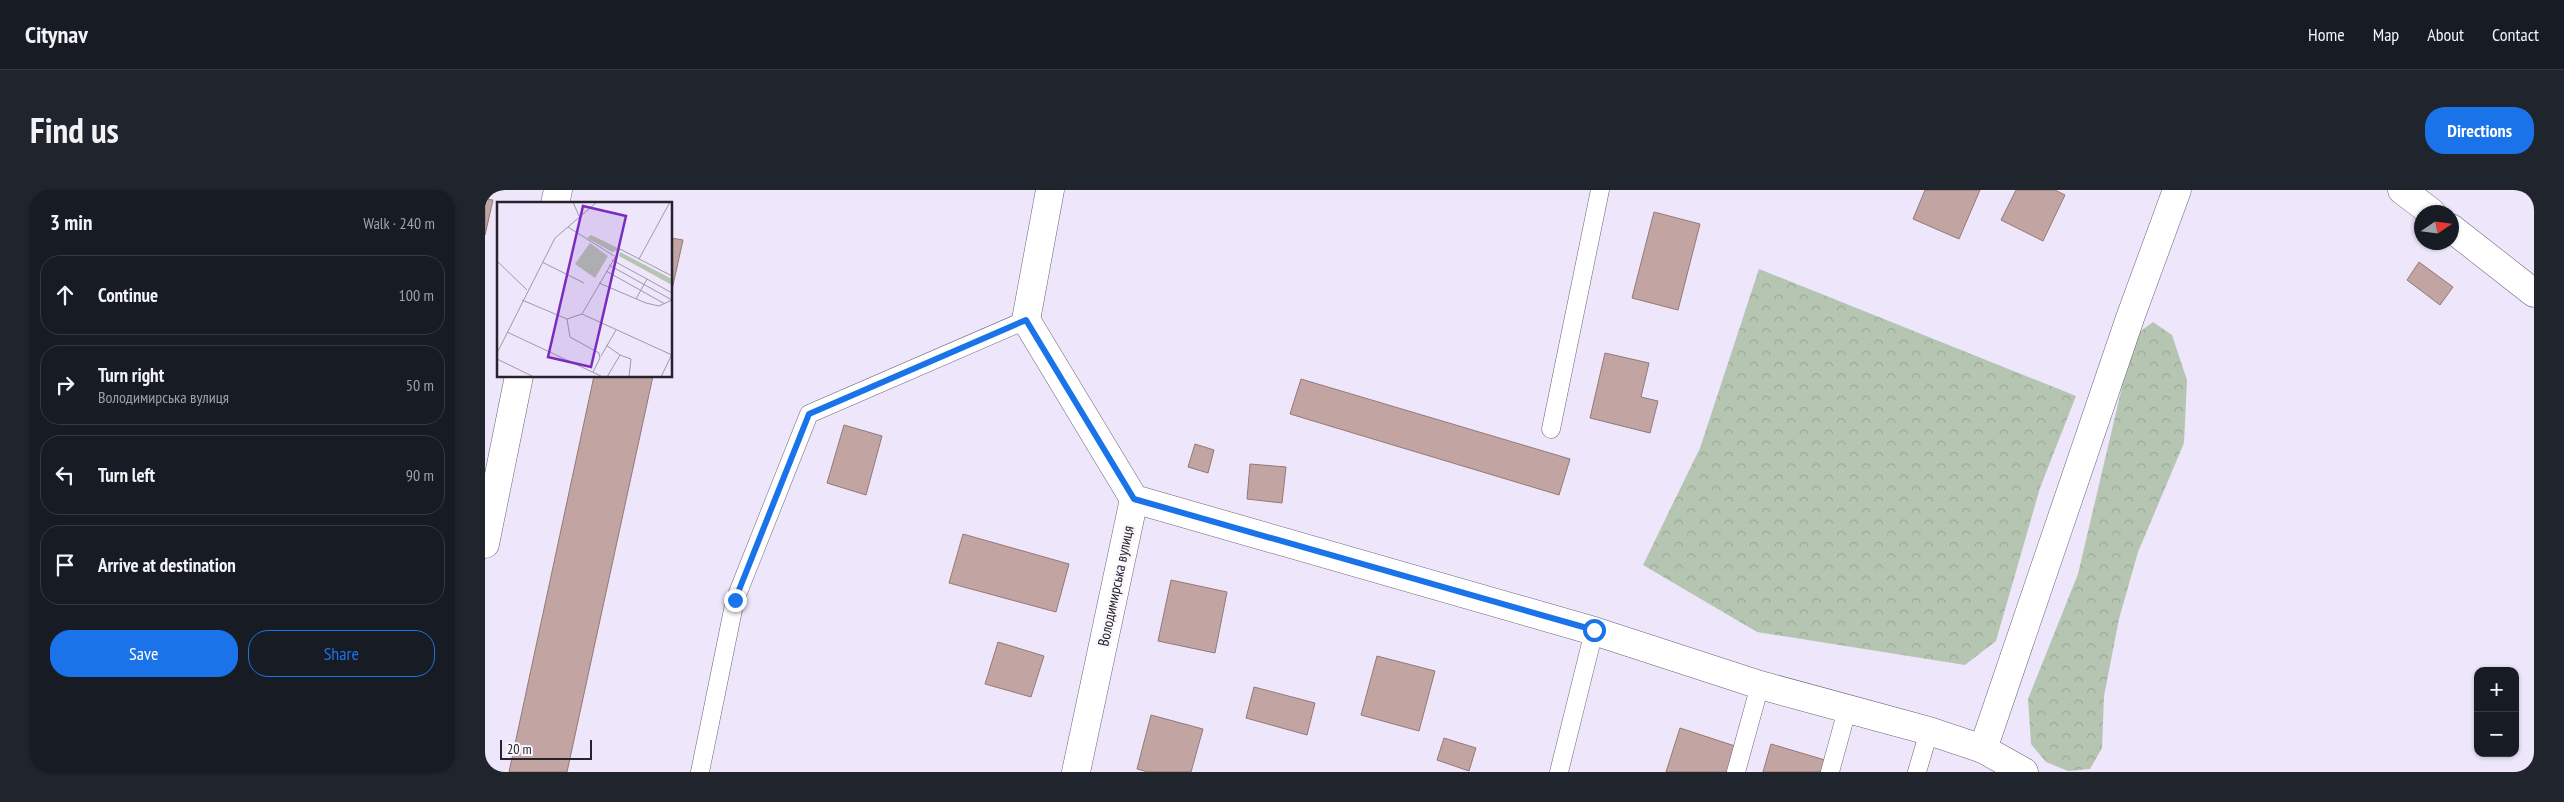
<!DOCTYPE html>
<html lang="en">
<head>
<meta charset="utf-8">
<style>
	:root { --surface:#171b24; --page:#20242c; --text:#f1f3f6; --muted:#9ea1a6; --line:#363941; --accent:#1a73e8 }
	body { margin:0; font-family:"PT Sans Narrow",sans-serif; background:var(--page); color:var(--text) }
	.controls { position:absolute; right:15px; bottom:15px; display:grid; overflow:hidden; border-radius:10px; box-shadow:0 1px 4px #0004 }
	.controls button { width:45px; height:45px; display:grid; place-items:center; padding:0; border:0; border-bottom:1px solid var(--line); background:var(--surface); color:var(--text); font:25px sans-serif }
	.compass { position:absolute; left:1929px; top:15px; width:45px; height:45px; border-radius:50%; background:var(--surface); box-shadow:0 1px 4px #0004; rotate:77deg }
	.scale { position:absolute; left:15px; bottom:12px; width:92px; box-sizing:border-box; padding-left:5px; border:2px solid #27232d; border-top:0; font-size:14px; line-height:18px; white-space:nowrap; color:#27232d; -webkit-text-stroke:4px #f9f7fc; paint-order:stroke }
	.stop { position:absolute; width:15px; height:15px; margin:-11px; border:4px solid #1a73e8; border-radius:50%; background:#fff }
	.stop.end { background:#1a73e8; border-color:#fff; box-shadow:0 1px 5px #0008 }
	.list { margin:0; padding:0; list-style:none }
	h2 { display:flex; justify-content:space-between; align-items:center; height:65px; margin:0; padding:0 20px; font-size:21px }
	h2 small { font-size:16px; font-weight:400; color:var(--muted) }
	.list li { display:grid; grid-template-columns:32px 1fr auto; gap:15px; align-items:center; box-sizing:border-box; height:80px; margin:0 10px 10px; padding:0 10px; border:1px solid var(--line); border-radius:20px }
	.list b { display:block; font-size:19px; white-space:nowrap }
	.list p { margin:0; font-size:16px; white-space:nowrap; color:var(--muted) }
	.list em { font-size:16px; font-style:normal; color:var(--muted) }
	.actions { display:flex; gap:10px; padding:15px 20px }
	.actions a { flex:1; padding:11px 0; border:1px solid var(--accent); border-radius:20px; text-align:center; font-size:18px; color:var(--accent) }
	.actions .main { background:var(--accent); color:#fff }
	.icon { flex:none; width:28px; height:28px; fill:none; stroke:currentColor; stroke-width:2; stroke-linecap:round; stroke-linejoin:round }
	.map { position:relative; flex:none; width:2049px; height:582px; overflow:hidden; border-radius:20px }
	header { display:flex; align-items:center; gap:30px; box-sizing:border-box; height:70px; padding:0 25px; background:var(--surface); border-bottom:1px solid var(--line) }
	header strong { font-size:24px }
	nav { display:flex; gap:28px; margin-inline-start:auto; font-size:18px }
	.intro { display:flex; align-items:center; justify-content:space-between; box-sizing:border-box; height:120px; padding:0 30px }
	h1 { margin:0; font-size:35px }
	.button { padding:12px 22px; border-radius:20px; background:var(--accent); color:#fff; font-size:18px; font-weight:700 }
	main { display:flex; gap:30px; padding:0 30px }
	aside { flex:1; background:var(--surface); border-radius:20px; box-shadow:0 1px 4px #0004 }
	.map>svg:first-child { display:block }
	.forest { fill:url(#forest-crowns) }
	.building { fill:#c2a5a2; stroke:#947875 }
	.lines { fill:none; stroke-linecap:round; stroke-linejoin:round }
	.service-casing { stroke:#6a6379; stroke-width:19 }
	.minor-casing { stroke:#6a6379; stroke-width:29 }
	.service { stroke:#fff; stroke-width:18 }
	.minor { stroke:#fff; stroke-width:28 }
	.route { stroke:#1a73e8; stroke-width:6 }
	.labels { text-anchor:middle; stroke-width:5; stroke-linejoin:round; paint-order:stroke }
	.street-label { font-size:15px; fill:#27232d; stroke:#f9f7fc }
	.inset-road { fill:none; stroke:#9e99a9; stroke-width:1 }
	.view { fill:#7b2cbf; fill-opacity:0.15; stroke:#7b2cbf; stroke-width:2.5 }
	.inset-edge { fill:none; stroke:#27232d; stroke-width:2.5 }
</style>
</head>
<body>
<header>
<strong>Citynav</strong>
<nav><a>Home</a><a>Map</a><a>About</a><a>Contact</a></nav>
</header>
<div class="intro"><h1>Find us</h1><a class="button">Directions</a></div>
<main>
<aside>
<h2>3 min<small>Walk · 240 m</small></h2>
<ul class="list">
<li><svg class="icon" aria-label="ahead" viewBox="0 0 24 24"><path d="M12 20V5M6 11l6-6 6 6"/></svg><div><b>Continue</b></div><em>100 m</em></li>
<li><svg class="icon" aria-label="right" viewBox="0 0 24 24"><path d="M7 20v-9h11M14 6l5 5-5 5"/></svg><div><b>Turn right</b><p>Володимирська вулиця</p></div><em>50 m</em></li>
<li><svg class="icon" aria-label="left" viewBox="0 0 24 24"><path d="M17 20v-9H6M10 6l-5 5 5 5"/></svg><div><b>Turn left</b></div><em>90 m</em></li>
<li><svg class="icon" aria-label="arrive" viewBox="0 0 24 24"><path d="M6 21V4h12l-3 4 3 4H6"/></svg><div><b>Arrive at destination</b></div></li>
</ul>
<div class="actions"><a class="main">Save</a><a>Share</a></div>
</aside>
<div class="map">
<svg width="2049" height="582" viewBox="0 0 2049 582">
	<defs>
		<pattern id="forest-crowns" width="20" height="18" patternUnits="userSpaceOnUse" patternTransform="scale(1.25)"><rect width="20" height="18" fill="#b5c5b1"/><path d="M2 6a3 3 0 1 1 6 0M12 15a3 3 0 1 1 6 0" fill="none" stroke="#9ca999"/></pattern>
	</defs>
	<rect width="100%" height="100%" fill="#eee7fb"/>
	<g class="forest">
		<path d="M1274,79L1591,206L1555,298L1511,451L1480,475L1272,442L1158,375L1215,258Z"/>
		<path d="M1668,132L1687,145L1702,190L1699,253L1653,362L1634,429L1619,506L1617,558L1605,579L1583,581L1561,572L1546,554L1543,509L1593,384L1649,146Z"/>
	</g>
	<g class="building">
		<path d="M1440,0H1495L1474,49L1428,29Z"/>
		<path d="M1531,0H1570L1580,5L1558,51L1516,30Z"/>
		<path d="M0,9L8,10L0,45Z"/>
		<path d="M1169,22L1215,34L1193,120L1147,108Z"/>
		<path d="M186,48L198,50L186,104Z"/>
		<path d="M1934,72L1968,97L1955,115L1922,90Z"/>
		<path d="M1120,163L1164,173L1156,207L1173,211L1165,243L1105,228Z"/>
		<path d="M109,186H168L82,582H24Z"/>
		<path d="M816,189L1085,269L1074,305L805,224Z"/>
		<path d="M359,235L397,246L381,305L342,293Z"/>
		<path d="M710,254L729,260L723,283L703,277Z"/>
		<path d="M765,274L801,277L797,313L762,309Z"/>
		<path d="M478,344L584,374L571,422L464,393Z"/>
		<path d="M686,390L742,402L730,463L673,451Z"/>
		<path d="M513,452L559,466L546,507L500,494Z"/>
		<path d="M892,466L950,481L934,541L876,525Z"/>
		<path d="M769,497L830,513L822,545L761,528Z"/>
		<path d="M666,525L718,539L706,582H663L652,579Z"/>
		<path d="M1195,538L1250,556L1242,582H1181Z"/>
		<path d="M959,548L991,558L984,581L952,570Z"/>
		<path d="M1286,554L1340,570L1336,582H1278Z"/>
	</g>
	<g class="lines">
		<g class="service-casing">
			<g id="service">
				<path d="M1066,239L1115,0"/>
				<path d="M215,582L250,410L324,224L541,130"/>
				<path d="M1074,582L1109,441"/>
				<path d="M1251,582L1275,495"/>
				<path d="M1345,582L1362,520"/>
				<path d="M1432,582L1444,541"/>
			</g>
		</g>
		<g class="minor-casing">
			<g id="minor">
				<path d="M565,0L541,130L649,309L591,582"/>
				<path d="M1917,0L1946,22"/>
				<path d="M70,14L73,0"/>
				<path d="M1966,38L2049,103"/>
				<path d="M649,309L1109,441L1275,495L1444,541L1498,559L1539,582"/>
				<path d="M0,354L34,186"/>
				<path d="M1498,559L1645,128L1692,0"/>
			</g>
		</g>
		<use href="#service" class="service"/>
		<use href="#minor" class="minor"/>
	</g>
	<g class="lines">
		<path class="route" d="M250,410L324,224L541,130L649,309L1109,440"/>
	</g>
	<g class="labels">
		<g class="street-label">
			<text transform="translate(631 396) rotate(-78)" y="5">Володимирська вулиця</text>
		</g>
	</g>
	<g transform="translate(12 12)">
		<rect width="175" height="175" fill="#eee7fb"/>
		<path d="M94,33L119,45L121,48L115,50L90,36ZM93,41L111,54L98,76L78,62ZM123,50L175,77V83L122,54Z" fill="#b5c5b1"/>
		<path class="inset-road" d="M76,0L82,14M71,25L117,54M142,57L173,0M115,58L150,77M0,59L30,88M45,60L87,81M109,69L168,102M102,81L149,101L162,104L175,98L112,63M139,97L150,77L175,91M25,98L70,117L85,112L175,153M85,112L123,47L175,74M70,117L73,135L102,151L103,156L96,170M10,130L106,175M109,143L123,153M0,151L58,36L100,0M104,154L119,128M0,157L37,175M110,175L123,153L134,157L132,175M164,175L175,152"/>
		<path class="view" d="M86,4L129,14L94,165L51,155Z"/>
		<rect width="175" height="175" class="inset-edge"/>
	</g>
</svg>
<div class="controls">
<button>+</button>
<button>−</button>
</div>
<svg class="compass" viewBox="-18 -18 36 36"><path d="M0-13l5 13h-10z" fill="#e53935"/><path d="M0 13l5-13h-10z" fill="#9ea1a6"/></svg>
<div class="scale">20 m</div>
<div class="stop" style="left:1109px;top:440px"></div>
<div class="stop end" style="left:250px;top:410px"></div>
</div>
</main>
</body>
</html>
